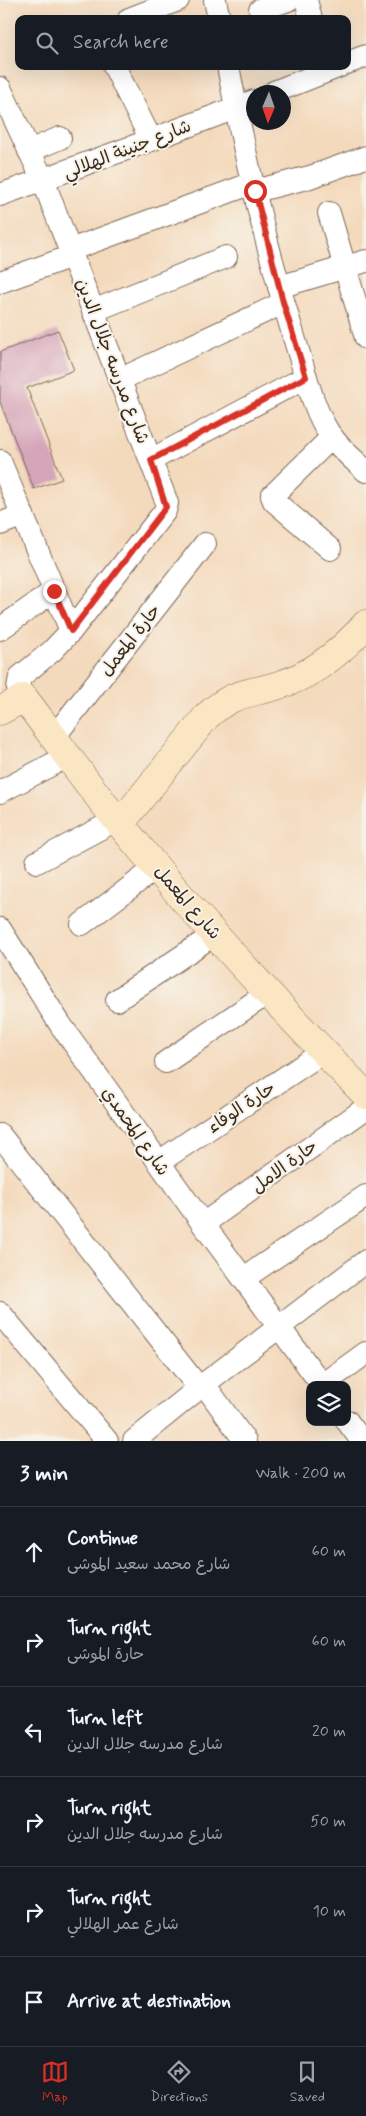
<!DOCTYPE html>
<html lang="en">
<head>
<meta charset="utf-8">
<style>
	:root { --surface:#171b24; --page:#20242c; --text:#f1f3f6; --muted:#9ea1a6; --line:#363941; --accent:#d93025 }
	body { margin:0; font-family:Mynerve,"Playpen Sans Arabic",sans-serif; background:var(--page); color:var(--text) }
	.controls { position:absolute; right:15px; bottom:15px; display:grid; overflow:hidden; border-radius:10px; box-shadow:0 5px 20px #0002 }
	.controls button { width:45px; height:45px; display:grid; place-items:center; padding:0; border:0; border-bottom:1px solid var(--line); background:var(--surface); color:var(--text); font:25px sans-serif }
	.compass { position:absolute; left:246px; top:85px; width:45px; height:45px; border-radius:50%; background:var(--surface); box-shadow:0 5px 20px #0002; rotate:182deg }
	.stop { position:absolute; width:15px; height:15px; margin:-11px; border:4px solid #d93025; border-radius:50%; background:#fff }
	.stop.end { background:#d93025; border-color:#fff; box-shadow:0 1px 5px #0008 }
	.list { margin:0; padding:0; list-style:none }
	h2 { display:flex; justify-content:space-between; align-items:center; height:65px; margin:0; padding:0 20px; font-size:21px }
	h2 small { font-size:16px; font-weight:400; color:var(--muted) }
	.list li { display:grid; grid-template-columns:32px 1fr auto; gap:15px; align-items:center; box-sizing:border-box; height:90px; padding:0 20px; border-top:1px solid var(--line) }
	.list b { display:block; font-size:19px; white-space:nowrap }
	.list p { margin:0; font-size:16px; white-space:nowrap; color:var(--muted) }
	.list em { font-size:16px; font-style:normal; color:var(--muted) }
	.icon { flex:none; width:28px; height:28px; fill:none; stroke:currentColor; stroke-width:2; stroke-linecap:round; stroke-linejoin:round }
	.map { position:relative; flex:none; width:366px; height:1441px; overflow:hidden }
	.search { position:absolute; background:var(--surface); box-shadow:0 5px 20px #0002; left:15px; right:15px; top:15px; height:55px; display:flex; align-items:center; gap:12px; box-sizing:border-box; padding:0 18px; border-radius:10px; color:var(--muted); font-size:19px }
	.sheet { height:605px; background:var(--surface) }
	nav { display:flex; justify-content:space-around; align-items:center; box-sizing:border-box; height:70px; border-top:1px solid var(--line); background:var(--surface); font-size:14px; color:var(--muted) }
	nav a { display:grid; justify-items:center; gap:2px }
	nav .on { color:var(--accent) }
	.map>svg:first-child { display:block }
	.building { fill:#d5a5ba }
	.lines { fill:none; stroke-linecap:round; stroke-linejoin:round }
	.street-casing { stroke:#7c6856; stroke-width:24 }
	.secondary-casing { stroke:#7c6856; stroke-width:29 }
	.street { stroke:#fff; stroke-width:22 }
	.secondary { stroke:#fbe6c4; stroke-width:28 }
	.route { stroke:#d93025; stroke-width:6 }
	.labels { text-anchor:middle; stroke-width:4; stroke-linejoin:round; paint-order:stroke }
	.street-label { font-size:18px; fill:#3b2a1e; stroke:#f7f3e8 }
</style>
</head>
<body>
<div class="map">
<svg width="366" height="1441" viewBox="0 0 366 1441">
	<rect width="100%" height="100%" fill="#f7f3e8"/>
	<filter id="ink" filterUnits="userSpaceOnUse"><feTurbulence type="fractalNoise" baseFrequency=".02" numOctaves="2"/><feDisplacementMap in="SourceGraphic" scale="10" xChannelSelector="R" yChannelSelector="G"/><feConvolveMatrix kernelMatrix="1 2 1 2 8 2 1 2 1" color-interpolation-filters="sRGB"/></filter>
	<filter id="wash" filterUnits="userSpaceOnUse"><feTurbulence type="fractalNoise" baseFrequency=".0096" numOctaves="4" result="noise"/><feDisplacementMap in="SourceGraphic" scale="20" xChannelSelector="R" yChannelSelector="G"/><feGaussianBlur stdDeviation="1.12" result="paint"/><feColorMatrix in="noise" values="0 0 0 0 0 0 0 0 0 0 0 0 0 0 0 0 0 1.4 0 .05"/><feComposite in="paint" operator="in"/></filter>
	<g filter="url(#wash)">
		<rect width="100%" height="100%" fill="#f4dabd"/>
		<g id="blocks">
			<path class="building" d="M58,330L74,370L27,388L62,479L34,489L0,402V352Z"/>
		</g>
	</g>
	<g filter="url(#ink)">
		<use href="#blocks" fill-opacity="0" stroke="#7c6856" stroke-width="1"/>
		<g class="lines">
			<g class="street-casing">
				<g id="street">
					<path d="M215,0L219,19"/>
					<path d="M306,0L311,19"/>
					<path d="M260,10L288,0"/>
					<path d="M129,19L178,0"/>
					<path d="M347,63L366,56"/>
					<path d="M114,66L151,140"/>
					<path d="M228,66C245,160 268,253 296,344C305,372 313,409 329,433C339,448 353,459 366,471"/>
					<path d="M0,88L43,180L167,503L165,511L71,631L52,651L20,677L18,688L24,698"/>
					<path d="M274,92L340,66"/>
					<path d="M29,151L60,138"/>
					<path d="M255,191L310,177L366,157"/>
					<path d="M0,195L151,140L254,101"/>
					<path d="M329,213L366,338"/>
					<path d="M70,250L253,183"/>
					<path d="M0,282L72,256"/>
					<path d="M279,287L366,261"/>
					<path d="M93,311L226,257"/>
					<path d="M119,380L283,303"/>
					<path d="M151,460L306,377"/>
					<path d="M0,461L71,631"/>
					<path d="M0,524L23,515"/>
					<path d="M330,549L274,501L272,496L332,437"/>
					<path d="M0,629L54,591"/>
					<path d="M54,737L205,544"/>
					<path d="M0,792L68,756"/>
					<path d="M37,862L116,820"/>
					<path d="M82,924L157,867"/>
					<path d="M0,929L60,1024L203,1224L322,1385"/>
					<path d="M117,1000L215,934"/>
					<path d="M166,1062L268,993"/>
					<path d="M0,1135L199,1388"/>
					<path d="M159,1162L323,1052"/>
					<path d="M203,1224L366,1108"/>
					<path d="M244,1278L366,1196"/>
					<path d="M0,1313L107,1441"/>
					<path d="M204,1384L245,1441"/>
					<path d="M322,1385L366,1353"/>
					<path d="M347,1421L362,1441"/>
					<path d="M134,1441L204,1384L366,1261"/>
				</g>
			</g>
			<g class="secondary-casing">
				<g id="secondary">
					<path d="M0,711L24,698C55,738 84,780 116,819C194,915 279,1007 366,1095"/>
					<path d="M120,824L207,716C233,692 245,695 276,686C312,676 342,651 366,624"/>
				</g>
			</g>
			<use href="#street" class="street"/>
			<use href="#secondary" class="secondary"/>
		</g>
	</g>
	<g class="lines" filter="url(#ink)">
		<path class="route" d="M54,591L71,631L166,507L151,460L306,377L283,302L255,191"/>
	</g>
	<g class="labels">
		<g class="street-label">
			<text transform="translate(127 149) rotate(-21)" y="6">شارع جنينة الهلالي</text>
			<text transform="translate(113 361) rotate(69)" y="6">شارع مدرسه جلال الدين</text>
			<text transform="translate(130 640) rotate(-52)" y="6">حارة المعمل</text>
			<text transform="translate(188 902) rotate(49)" y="6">شارع المعمل</text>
			<text transform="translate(241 1107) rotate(-34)" y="6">حارة الوفاء</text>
			<text transform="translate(136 1131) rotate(55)" y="6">شارع المحمدي</text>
			<text transform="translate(284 1166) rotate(-36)" y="6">حارة الامل</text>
		</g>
	</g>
</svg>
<div class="controls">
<button><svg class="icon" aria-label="layers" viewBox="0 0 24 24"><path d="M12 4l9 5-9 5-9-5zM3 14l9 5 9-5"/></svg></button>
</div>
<svg class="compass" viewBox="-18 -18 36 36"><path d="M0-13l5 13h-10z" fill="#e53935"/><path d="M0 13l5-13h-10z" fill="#9ea1a6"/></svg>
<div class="stop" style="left:255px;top:191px"></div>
<div class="stop end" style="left:54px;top:591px"></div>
<div class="search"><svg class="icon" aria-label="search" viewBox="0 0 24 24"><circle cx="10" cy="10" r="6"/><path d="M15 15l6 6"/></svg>Search here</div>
</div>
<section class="sheet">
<h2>3 min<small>Walk · 200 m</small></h2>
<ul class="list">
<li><svg class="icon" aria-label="ahead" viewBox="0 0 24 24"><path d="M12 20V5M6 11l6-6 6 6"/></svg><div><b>Continue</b><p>شارع محمد سعيد الموشى</p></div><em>60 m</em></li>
<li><svg class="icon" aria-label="right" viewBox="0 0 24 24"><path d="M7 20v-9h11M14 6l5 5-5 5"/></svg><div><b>Turn right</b><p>حارة الموشى</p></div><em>60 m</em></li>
<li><svg class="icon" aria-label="left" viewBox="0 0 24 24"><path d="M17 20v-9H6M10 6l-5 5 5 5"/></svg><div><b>Turn left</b><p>شارع مدرسه جلال الدين</p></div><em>20 m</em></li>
<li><svg class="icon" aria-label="right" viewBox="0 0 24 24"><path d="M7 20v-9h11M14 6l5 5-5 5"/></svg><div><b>Turn right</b><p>شارع مدرسه جلال الدين</p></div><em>50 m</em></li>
<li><svg class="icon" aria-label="right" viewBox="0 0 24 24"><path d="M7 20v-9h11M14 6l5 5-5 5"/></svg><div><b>Turn right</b><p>شارع عمر الهلالي</p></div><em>10 m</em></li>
<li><svg class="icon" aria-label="arrive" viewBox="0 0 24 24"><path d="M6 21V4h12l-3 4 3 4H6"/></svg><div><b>Arrive at destination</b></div></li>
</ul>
</section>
<nav>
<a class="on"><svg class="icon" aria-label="map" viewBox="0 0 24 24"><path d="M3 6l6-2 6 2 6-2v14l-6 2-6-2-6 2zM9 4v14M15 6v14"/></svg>Map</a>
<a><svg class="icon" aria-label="directions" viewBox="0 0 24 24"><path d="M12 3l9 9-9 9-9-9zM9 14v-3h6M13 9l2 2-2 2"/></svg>Directions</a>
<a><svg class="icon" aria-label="saved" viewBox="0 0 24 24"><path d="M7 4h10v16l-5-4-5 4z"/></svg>Saved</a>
</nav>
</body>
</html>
